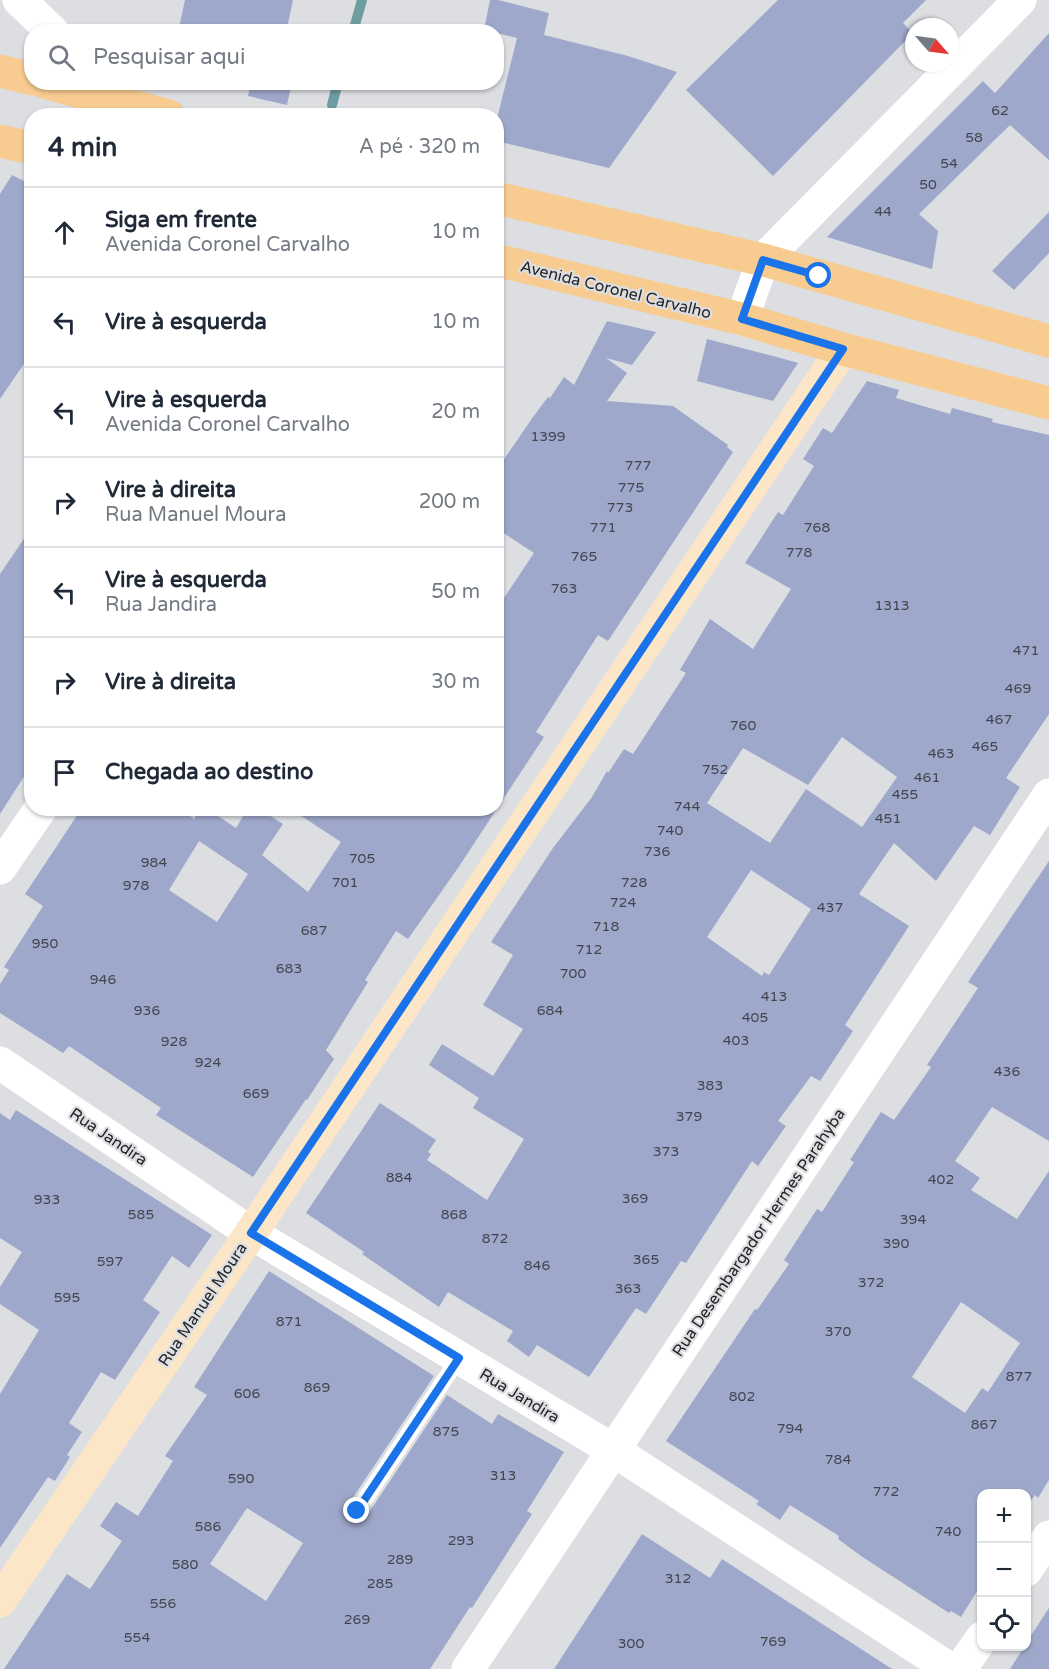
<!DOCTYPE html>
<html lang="pt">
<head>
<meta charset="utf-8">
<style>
	:root { --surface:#fff; --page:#f2f2f3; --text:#1f2937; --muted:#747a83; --line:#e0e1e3 }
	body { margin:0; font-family:"Varela Round",sans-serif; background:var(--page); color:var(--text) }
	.controls { position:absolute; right:18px; bottom:18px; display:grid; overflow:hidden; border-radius:12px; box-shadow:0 2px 4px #0004 }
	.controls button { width:54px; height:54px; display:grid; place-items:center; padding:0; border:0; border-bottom:2px solid var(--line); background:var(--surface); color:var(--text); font:30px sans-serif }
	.compass { position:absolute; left:905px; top:18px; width:54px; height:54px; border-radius:50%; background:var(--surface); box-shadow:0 2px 4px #0004; rotate:118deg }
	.stop { position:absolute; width:18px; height:18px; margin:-14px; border:4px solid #1a73e8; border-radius:50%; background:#fff }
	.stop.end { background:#1a73e8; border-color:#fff; box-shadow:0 2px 6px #0008 }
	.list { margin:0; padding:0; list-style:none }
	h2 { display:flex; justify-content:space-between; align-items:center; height:78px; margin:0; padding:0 24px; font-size:26px }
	h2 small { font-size:20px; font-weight:400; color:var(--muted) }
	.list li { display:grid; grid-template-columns:39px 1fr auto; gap:18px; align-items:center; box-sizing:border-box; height:90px; padding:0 24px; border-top:2px solid var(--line) }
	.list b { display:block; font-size:22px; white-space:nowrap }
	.list p { margin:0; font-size:20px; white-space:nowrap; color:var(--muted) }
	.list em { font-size:20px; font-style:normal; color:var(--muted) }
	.icon { flex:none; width:33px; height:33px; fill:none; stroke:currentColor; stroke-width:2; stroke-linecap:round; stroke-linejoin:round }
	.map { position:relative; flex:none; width:1049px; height:1669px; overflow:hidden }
	.search { position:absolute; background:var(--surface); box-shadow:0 2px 4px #0004; left:24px; top:24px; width:480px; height:66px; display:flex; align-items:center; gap:15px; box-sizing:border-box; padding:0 21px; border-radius:24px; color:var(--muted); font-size:22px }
	.panel { position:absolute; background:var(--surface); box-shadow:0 2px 4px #0004; left:24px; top:108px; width:480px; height:708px; border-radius:24px }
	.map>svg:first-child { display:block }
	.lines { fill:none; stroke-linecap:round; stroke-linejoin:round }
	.stream { stroke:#6d9ca1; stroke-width:10 }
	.building { fill:#9ea8cb; fill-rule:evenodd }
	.lane { stroke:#fff; stroke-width:16 }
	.street { stroke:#fff; stroke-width:33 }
	.secondary { stroke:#fbe6c8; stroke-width:33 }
	.primary { stroke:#f8cc90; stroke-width:33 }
	.route { stroke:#1a73e8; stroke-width:8 }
	.labels { text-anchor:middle; stroke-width:4.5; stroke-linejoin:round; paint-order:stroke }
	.number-label { font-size:14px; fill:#42454e }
	.street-label { font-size:16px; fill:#232425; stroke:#dcdee2 }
</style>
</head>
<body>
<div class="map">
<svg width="1049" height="1669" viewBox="0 0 1049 1669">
	<rect width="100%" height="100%" fill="#dcdee2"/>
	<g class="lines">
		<g class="stream">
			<path d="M353,32L362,0"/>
			<path d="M332,105L338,82"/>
		</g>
	</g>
	<g class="building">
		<path d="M185,0H293L288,24L304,28V32H178Z"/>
		<path d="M490,0H498L549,13L544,35L628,56L677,72L609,168L496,141V123L517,38L484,30Z"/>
		<path d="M778,0H926L903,23L913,33L773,176L686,90Z"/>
		<path d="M1049,33V160L1010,125L919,214L938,231L932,269L827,237L983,81L995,93Z"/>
		<path d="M251,82H292L287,105L248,96Z"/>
		<path d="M12,175L32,185V352L0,399V194Z"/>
		<path d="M1049,212V253L1014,290L992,271Z"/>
		<path d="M607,321L656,332L632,365L606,358L627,373L607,401L673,406L728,445L727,447L733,452L608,641L598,635L536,732L544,737L458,868L408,939L396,931L365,980L368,982L326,1050L334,1059L307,1100L306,1099L253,1177L156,1115L161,1108L69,1046L63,1053L0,1013V984L9,970L4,967L43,906L25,894L82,808H179L194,819L201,808H206L236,828L248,808H258L283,824L262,855L308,892L341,842L289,808H496V610L534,553L496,528V471L533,417L548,397L550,398L564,377L574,385ZM199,841L248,874L217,922L169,890Z"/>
		<path d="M707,339L777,357L798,363L773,401L697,381Z"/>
		<path d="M867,381L899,390L896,398L950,414L952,408L993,419L992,422L1049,435V714L1006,778L1020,787L990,835L974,826L936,881L894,843L859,894L909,926L845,1025L853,1031L820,1081L811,1076L778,1121L786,1126L758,1166L752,1161L686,1263L681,1261L646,1314L636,1308L589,1377L537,1345L529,1357L507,1341L513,1331L448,1292L439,1307L362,1254L364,1252L306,1213L380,1103L436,1140L428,1152L431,1154L427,1160L487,1200L524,1139L473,1108L479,1098L429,1065L442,1044L493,1076L523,1029L483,1005L513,955L491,942L553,848L592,797L607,771L608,773L624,749L633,754L686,673L680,670L710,619L753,649L791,589L745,563L778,512L783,515L814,466L803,459L823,428L832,433ZM842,737L897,777L862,827L806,789L770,843L707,803L743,748L808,785ZM751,870L811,909L769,975L764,972L762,976L707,937Z"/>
		<path d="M32,527V764L0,814V574Z"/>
		<path d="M1049,861V1141L992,1107L955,1161L980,1178L971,1190L1017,1219L1049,1171V1480L1038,1498L1035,1495L1026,1508V1494H981V1585L961,1617L951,1611L949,1613L861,1556L838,1539L839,1536L790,1505L780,1520L756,1504L759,1501L666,1441L755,1309L757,1310L789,1264L784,1260L817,1209L822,1212L854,1162L850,1160L881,1112L894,1120L931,1067L927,1065L978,988L968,982ZM961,1302L1020,1343L988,1392L982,1388L965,1413L912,1377Z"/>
		<path d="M16,1110L212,1235L189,1268L172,1256L143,1300L160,1312L115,1380L101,1372L69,1423L82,1432L67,1455L70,1457L55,1481L48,1477L0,1548V1394L39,1330L0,1304V1287L22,1252L0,1238V1113L10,1120Z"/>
		<path d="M269,1271L434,1376L348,1505L347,1515L352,1520L361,1521L366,1517L447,1395L492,1424L498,1414L564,1452L527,1511L532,1514L472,1608L470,1607L430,1669H4L67,1574L90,1589L122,1541L100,1526L116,1502L138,1516L173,1461L165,1456L207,1395L194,1387ZM247,1508L303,1543L266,1601L210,1564Z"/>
		<path d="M642,1534L710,1578L722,1559L892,1669H554Z"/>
		<path d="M1049,1608V1669H1010L1024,1647H1026V1643Z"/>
	</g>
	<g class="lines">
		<path class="lane" d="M357,1511L459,1358"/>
		<g class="street">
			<path d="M19,0L53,32"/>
			<path d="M742,319L763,260L1020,0"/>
			<path d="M0,868L41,808"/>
			<path d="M0,1063L251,1233L613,1450L950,1669"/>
			<path d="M1026,1570L1049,1537"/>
			<path d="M468,1669L1049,795"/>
			<path d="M960,1669L982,1638"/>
		</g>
		<path class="secondary" d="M0,1601L251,1233L843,349"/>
		<g class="primary">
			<path d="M0,71L32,79"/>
			<path d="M44,82L169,116"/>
			<path d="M0,141L32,148"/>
			<path d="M496,198L763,260L1049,341"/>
			<path d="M496,260L742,319L843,349L1049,403"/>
		</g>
	</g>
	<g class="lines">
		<path class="route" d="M357,1511L459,1358L251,1233L843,349L742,319L763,260L819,276"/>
	</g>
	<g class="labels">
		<g class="number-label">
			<text x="1000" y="115">62</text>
			<text x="974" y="142">58</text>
			<text x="949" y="168">54</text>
			<text x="928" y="189">50</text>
			<text x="883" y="216">44</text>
			<text x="548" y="441">1399</text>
			<text x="638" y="470">777</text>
			<text x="631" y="492">775</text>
			<text x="620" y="512">773</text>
			<text x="603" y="532">771</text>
			<text x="817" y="532">768</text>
			<text x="799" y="557">778</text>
			<text x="584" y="561">765</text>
			<text x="564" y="593">763</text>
			<text x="892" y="610">1313</text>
			<text x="1026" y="655">471</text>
			<text x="1018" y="693">469</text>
			<text x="999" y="724">467</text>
			<text x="743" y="730">760</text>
			<text x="985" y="751">465</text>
			<text x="941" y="758">463</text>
			<text x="715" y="774">752</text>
			<text x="927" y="782">461</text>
			<text x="905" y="799">455</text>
			<text x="687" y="811">744</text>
			<text x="888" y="823">451</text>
			<text x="670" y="835">740</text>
			<text x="657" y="856">736</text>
			<text x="362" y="863">705</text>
			<text x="154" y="867">984</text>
			<text x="345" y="887">701</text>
			<text x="634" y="887">728</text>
			<text x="136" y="890">978</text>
			<text x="623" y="907">724</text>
			<text x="830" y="912">437</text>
			<text x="606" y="931">718</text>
			<text x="314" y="935">687</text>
			<text x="45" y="948">950</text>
			<text x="589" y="954">712</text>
			<text x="289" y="973">683</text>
			<text x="573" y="978">700</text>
			<text x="103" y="984">946</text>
			<text x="774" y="1001">413</text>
			<text x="147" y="1015">936</text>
			<text x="550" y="1015">684</text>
			<text x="755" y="1022">405</text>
			<text x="736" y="1045">403</text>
			<text x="174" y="1046">928</text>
			<text x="208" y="1067">924</text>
			<text x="1007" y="1076">436</text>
			<text x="710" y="1090">383</text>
			<text x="256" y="1098">669</text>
			<text x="689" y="1121">379</text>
			<text x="666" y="1156">373</text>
			<text x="399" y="1182">884</text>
			<text x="941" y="1184">402</text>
			<text x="635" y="1203">369</text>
			<text x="47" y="1204">933</text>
			<text x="141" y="1219">585</text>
			<text x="454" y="1219">868</text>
			<text x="913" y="1224">394</text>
			<text x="495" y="1243">872</text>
			<text x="896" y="1248">390</text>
			<text x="646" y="1264">365</text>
			<text x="110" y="1266">597</text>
			<text x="537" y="1270">846</text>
			<text x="871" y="1287">372</text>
			<text x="628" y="1293">363</text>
			<text x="67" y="1302">595</text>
			<text x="289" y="1326">871</text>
			<text x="838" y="1336">370</text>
			<text x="1019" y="1381">877</text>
			<text x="317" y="1392">869</text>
			<text x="247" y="1398">606</text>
			<text x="742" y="1401">802</text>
			<text x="984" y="1429">867</text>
			<text x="790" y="1433">794</text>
			<text x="446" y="1436">875</text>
			<text x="838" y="1464">784</text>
			<text x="503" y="1480">313</text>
			<text x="241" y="1483">590</text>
			<text x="886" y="1496">772</text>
			<text x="208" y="1531">586</text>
			<text x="948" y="1536">740</text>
			<text x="461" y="1545">293</text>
			<text x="400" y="1564">289</text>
			<text x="185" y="1569">580</text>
			<text x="678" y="1583">312</text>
			<text x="380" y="1588">285</text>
			<text x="163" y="1608">556</text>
			<text x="357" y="1624">269</text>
			<text x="137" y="1642">554</text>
			<text x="773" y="1646">769</text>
			<text x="631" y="1648">300</text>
		</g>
		<g class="street-label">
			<text transform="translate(616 289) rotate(14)" y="6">Avenida Coronel Carvalho</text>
			<text transform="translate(109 1136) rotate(34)" y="6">Rua Jandira</text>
			<text transform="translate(758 1232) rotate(-56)" y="6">Rua Desembargador Hermes Parahyba</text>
			<text transform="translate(202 1304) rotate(-56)" y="6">Rua Manuel Moura</text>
			<text transform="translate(520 1395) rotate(31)" y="6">Rua Jandira</text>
		</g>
	</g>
</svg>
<div class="controls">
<button>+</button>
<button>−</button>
<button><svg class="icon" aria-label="locate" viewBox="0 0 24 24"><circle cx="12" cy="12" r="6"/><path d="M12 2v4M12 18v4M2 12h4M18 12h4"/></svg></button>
</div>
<svg class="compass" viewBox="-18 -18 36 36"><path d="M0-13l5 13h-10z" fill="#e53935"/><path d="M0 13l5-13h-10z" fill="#747a83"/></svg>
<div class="stop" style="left:819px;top:276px"></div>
<div class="stop end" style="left:357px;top:1511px"></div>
<div class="search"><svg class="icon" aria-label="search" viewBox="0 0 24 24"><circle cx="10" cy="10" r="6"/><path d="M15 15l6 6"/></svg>Pesquisar aqui</div>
<section class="panel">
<h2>4 min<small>A pé · 320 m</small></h2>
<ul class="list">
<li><svg class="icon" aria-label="ahead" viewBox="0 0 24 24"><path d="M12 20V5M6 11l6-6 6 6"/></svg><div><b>Siga em frente</b><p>Avenida Coronel Carvalho</p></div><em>10 m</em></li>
<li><svg class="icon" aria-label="left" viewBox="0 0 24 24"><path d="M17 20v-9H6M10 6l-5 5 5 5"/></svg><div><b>Vire à esquerda</b></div><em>10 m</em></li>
<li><svg class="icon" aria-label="left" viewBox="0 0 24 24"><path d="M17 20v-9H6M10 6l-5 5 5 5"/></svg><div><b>Vire à esquerda</b><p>Avenida Coronel Carvalho</p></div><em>20 m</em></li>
<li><svg class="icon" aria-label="right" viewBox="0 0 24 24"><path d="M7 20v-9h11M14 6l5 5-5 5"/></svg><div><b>Vire à direita</b><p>Rua Manuel Moura</p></div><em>200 m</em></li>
<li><svg class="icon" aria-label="left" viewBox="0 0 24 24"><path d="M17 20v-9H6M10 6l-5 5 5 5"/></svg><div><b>Vire à esquerda</b><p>Rua Jandira</p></div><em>50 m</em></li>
<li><svg class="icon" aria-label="right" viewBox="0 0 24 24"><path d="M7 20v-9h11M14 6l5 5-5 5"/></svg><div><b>Vire à direita</b></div><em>30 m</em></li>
<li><svg class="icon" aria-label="arrive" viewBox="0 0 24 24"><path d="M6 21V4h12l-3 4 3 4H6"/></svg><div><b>Chegada ao destino</b></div></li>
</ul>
</section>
</div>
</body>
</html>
